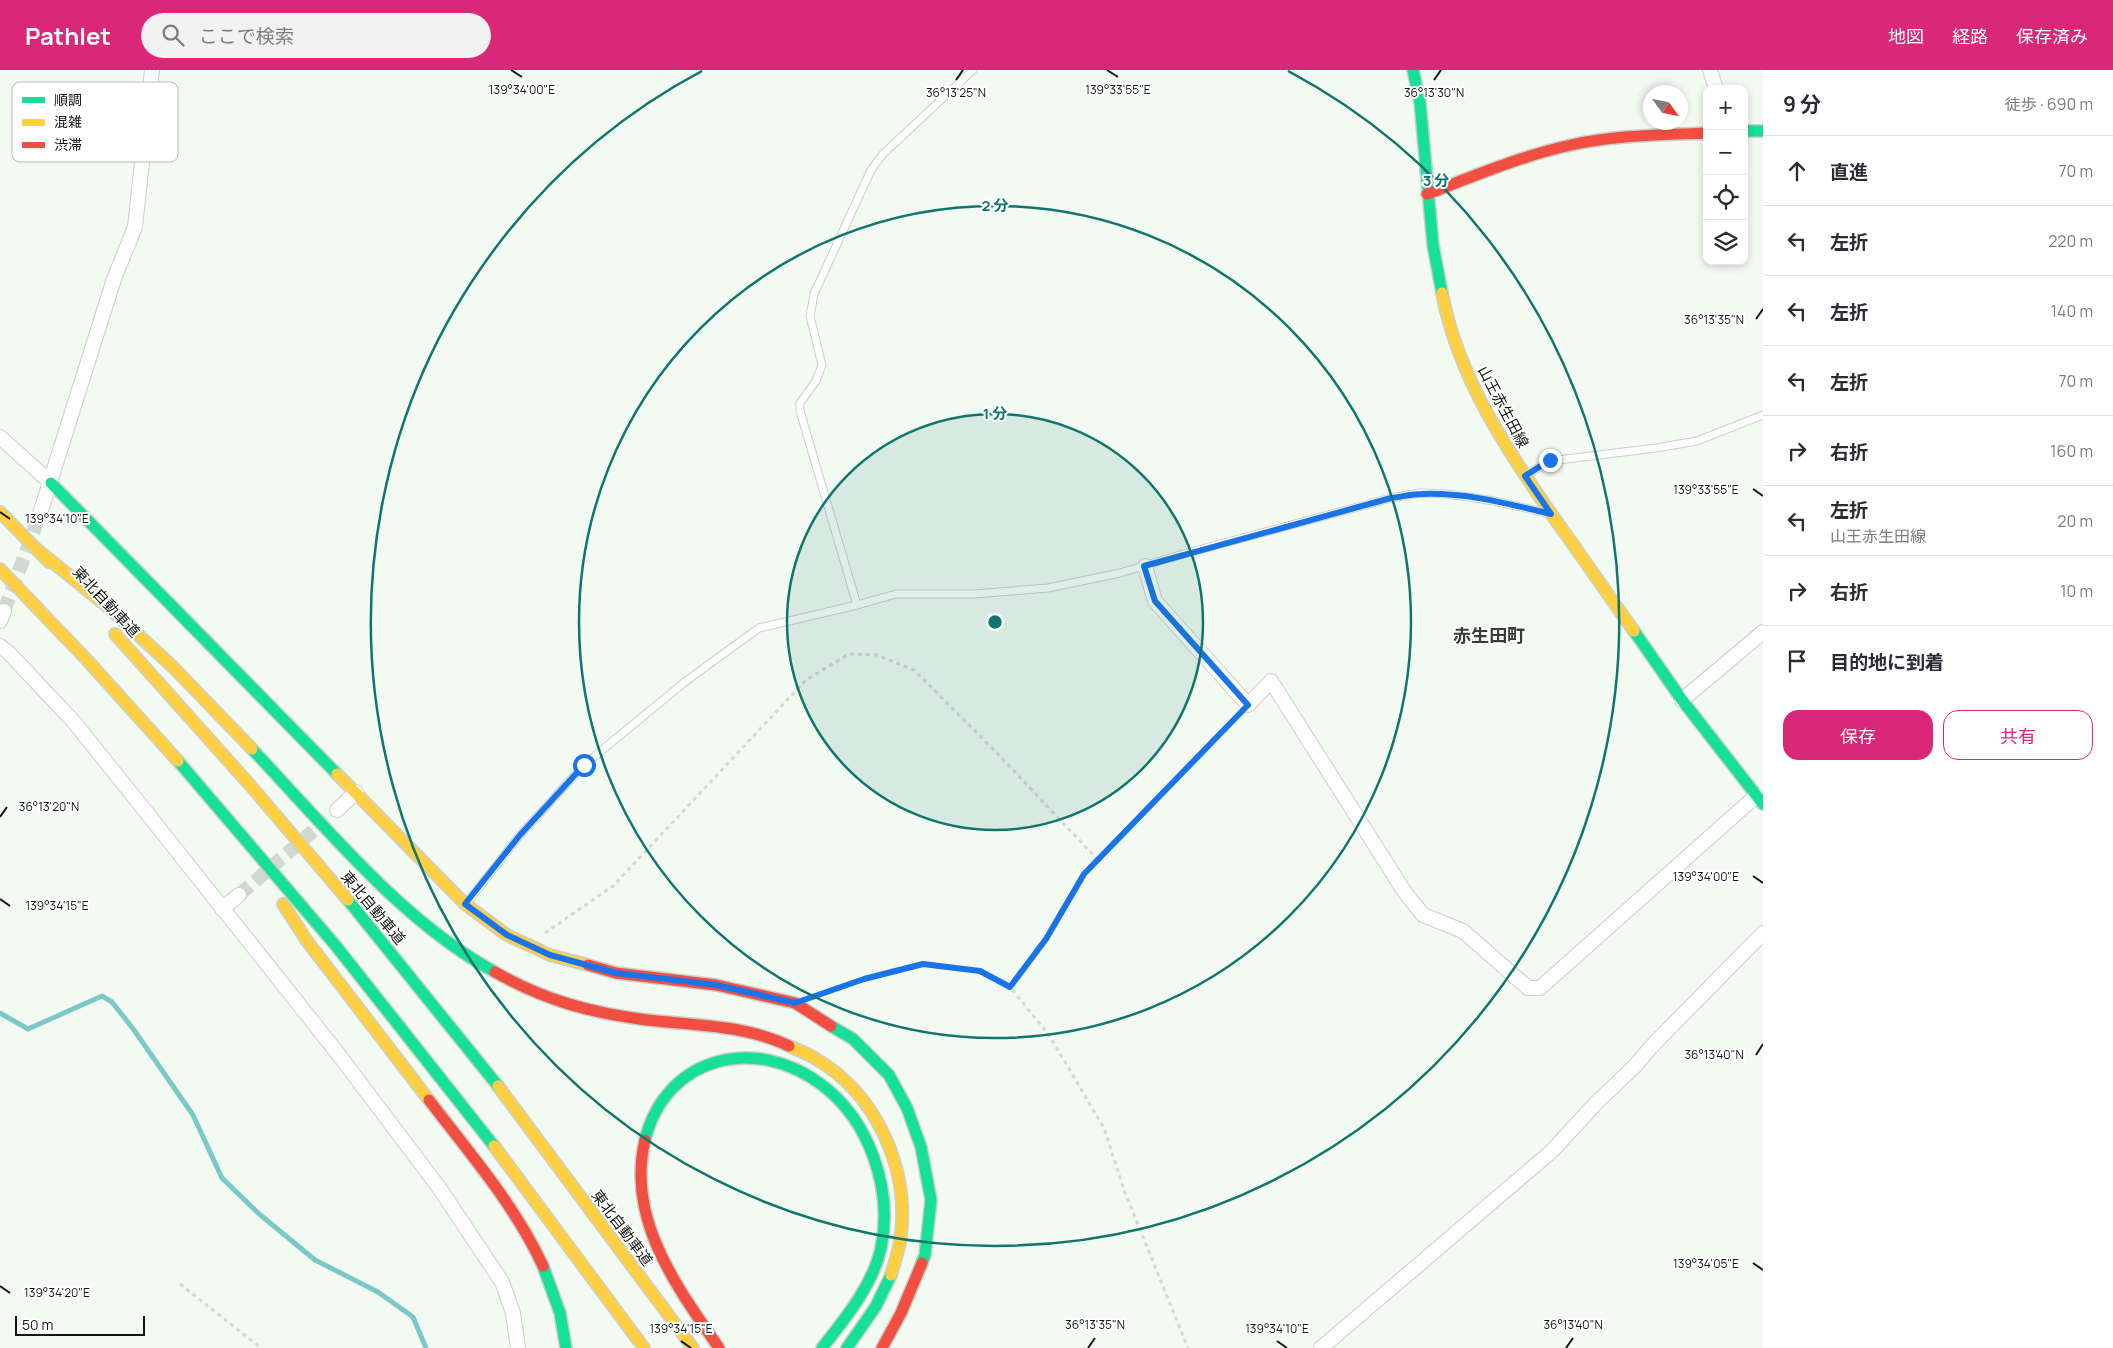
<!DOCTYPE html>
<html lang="ja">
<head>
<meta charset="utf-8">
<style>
	:root { --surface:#fff; --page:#f2f2f3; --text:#2b2b33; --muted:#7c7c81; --line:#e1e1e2; --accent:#db2777 }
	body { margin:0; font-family:Manrope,"Noto Sans JP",sans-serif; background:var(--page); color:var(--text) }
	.controls { position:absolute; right:15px; top:15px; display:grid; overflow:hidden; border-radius:10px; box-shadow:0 2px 8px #0003 }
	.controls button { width:45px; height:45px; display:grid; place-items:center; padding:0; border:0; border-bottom:1px solid var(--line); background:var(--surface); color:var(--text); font:25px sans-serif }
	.compass { position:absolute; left:1643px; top:15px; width:45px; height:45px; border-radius:50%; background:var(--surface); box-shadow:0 2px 8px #0003; rotate:123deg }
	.scale { position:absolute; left:15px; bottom:12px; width:130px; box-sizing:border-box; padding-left:5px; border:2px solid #111711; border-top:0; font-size:14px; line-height:18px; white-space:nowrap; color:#111711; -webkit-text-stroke:4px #fff; paint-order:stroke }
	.stop { position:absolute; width:15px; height:15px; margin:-11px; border:4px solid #1a73e8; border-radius:50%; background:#fff }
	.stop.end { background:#1a73e8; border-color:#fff; box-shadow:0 1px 5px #0008 }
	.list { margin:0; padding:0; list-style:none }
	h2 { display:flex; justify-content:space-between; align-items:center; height:65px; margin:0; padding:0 20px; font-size:21px }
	h2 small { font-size:16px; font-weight:400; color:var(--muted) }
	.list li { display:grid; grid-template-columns:32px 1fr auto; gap:15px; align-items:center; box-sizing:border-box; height:70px; padding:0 20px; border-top:1px solid var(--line) }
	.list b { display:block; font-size:19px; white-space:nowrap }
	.list p { margin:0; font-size:16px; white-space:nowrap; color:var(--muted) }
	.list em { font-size:16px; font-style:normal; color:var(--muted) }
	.actions { display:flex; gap:10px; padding:15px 20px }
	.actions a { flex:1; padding:11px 0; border:1px solid var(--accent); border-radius:15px; text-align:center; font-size:18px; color:var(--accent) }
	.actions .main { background:var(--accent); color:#fff }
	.icon { flex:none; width:28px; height:28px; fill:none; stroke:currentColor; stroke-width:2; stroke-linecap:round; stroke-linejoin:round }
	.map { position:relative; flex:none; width:1763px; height:1278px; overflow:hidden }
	header { display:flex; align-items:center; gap:30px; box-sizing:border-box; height:70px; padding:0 25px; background:var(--accent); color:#fff }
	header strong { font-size:24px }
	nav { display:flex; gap:28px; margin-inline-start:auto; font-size:18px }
	.search { width:350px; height:45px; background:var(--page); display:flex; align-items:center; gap:12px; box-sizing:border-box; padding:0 18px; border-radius:28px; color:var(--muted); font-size:19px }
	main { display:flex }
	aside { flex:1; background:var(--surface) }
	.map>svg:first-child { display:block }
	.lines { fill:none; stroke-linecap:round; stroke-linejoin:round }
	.stream { stroke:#7bc9c7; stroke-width:5 }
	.street-tunnel { stroke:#d1d8d0; stroke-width:14; stroke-dasharray:14 7; stroke-linecap:butt }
	.lane-casing { stroke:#cad0c9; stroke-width:9 }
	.street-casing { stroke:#cad0c9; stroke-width:16 }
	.fast-casing { stroke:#cad0c9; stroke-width:14 }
	.slow-casing { stroke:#cad0c9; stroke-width:14 }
	.jam-casing { stroke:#cad0c9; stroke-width:14 }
	.path { stroke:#d5d7d5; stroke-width:3; stroke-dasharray:4 4; stroke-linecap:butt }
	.lane { stroke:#fdfefd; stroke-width:7 }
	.street { stroke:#fdfefd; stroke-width:14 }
	.fast { stroke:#16e098; stroke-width:11 }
	.slow { stroke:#ffcf43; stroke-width:11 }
	.jam { stroke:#f24e42; stroke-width:11 }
	.route { stroke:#1a73e8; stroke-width:6 }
	.ticks { fill:none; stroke:#111711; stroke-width:2 }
	.ring { fill:none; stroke:#0f766e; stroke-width:2.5 }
	.labels { text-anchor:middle; stroke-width:4; stroke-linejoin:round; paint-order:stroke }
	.street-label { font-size:15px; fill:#111711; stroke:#fff }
	.quarter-label { font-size:18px; font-weight:bold; fill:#334132; stroke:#fff }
	.key { fill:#fff; stroke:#b8b9b8; stroke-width:1 }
	.key-label { font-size:14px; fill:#111711 }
	.ticks-label { font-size:12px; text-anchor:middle; fill:#111711; stroke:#fff; stroke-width:4; stroke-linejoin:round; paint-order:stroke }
	.centre { fill:#0f766e; stroke:#fff; stroke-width:2.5 }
	.ring-label { font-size:15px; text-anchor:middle; font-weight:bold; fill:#0f766e; stroke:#fff; stroke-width:4; stroke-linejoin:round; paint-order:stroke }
</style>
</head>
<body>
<header>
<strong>Pathlet</strong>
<div class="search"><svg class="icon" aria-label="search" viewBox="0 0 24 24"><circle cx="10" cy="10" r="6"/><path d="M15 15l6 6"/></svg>ここで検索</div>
<nav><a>地図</a><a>経路</a><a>保存済み</a></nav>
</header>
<main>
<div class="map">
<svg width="1763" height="1278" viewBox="0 0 1763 1278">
	<rect width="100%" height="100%" fill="#f3faf2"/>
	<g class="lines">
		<path class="stream" d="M0,943L28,959L102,926L112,932L134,960L193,1045L222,1108L258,1143L315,1190L378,1222L413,1247L426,1278"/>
		<g class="street-tunnel">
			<path d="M4,541L39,447"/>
			<path d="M239,825L327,749"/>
		</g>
		<g class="lane-casing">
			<g id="lane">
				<path d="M1526,405L1550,391L1656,378L1697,371L1763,345"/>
				<path d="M857,535L800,341V333L816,311L822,295L810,246L814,224L871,100L883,84L973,0"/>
				<path d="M466,834L520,765L584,695L686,611L759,558L857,535L896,524H975L1048,518L1120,503L1183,484L1358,437L1391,428L1420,423L1448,424L1494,431L1547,443"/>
			</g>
		</g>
		<g class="street-casing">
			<g id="street">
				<path d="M1710,0L1716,19"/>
				<path d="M0,367L51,413"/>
				<path d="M39,447L114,209L135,157L152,0"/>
				<path d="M1145,496L1155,531L1248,635L1271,611L1404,821L1423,845L1463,861L1528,918H1540L1756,726"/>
				<path d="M0,551L4,541"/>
				<path d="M0,576L8,582L74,652L139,733L339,985L440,1119L502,1212L513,1243L518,1278"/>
				<path d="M1682,630L1763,562"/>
				<path d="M337,740L356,722"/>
				<path d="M222,839L239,825"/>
				<path d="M1321,1278L1552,1081L1597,1032L1634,997L1651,977L1763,863"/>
			</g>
		</g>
		<g class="fast-casing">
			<g id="fast">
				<path d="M1413,0L1420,32L1433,175L1442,223"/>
				<path d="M1744,61H1763"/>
				<path d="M51,413L337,704"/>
				<path d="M1634,561L1682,630L1763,734"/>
				<path d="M252,679C324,755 402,852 495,902"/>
				<path d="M178,691L336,876L494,1076"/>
				<path d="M348,830L498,1016"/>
				<path d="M831,956L853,969L889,1005L907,1038L921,1077L931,1130L925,1185L922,1193"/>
				<path d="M645,1070C666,985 757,965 822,1015C870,1051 893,1120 881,1178C873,1215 845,1249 822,1278"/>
				<path d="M543,1196L560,1243L566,1278"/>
				<path d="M847,1278L876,1236L891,1205"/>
			</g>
		</g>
		<g class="slow-casing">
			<g id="slow">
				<path d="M1442,223C1458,308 1508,382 1557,452C1583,488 1608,525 1634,561"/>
				<path d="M0,442L49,492"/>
				<path d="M39,481L108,537L173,597L252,679"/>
				<path d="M0,499L87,590L178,691"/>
				<path d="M115,564L250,715L348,830"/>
				<path d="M337,704L465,834L507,865L550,885L588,895"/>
				<path d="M283,834L307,871L429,1030"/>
				<path d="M789,976C798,980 808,984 816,989C878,1025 911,1102 900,1172C898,1183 894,1194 891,1205"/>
				<path d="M498,1016L693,1278"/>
				<path d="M494,1076L644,1278"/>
			</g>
		</g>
		<g class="jam-casing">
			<g id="jam">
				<path d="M1427,124C1474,106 1521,86 1571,75C1616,65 1661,65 1707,63"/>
				<path d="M588,895L616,903L716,915L795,933L831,956"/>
				<path d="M495,902C544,930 591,943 647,950C693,955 746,955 789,976"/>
				<path d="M429,1030C470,1084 515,1135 543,1196"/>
				<path d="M645,1070C626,1149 677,1217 719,1278"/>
				<path d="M882,1278L901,1243L922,1193"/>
			</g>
		</g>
		<g class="path">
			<path d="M545,863L613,816L806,610L849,584L877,585L914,600L996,682L1098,790"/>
			<path d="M1010,917L1046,869L1084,804L1239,644"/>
			<path d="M815,926L864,909L923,894L980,901L1010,917L1049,965L1104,1058L1124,1120L1188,1278"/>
			<path d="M180,1214L261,1278"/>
		</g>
		<use href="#lane" class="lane"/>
		<use href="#street" class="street"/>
		<use href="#fast" class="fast"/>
		<use href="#slow" class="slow"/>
		<use href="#jam" class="jam"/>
	</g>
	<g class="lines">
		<path class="route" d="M584,695L520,765L465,834L507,865L550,885L616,903L716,915L795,933L864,909L923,894L980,901L1010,917L1046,869L1084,804L1248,635L1155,531L1144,496L1391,428C1401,427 1411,424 1421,424C1465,422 1509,434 1551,444L1525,406L1550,390"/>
	</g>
	<path class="ticks" d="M511,0L522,7M1107,0L1118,7M956,10L963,0M1434,10L1441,0M1756,249L1763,239M1753,419L1763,426M0,442L10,449M0,747L7,737M1753,806L1763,813M0,829L10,836M1756,985L1763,974M1753,1193L1763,1200M0,1216L10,1223M681,1271L691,1278M1277,1271L1287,1278M1088,1278L1095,1268M1566,1278L1573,1268"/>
	<circle cx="995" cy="552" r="208" fill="#0f766e" fill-opacity=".12"/>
	<g class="ring">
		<circle cx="995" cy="552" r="208"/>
		<circle cx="995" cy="552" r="416"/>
		<path d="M1288 1A624 624 0 1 1 702 1"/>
	</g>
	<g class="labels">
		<g class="street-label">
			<text transform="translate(1503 337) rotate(62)" y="5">山王赤生田線</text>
			<text transform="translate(106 532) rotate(47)" y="5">東北自動車道</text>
			<text transform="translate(373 838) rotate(50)" y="5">東北自動車道</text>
			<text transform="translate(622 1158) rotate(53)" y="5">東北自動車道</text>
		</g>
		<g class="quarter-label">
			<text x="1489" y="572">赤生田町</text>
		</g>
	</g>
	<rect x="12" y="12" width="166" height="80" rx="8" class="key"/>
	<rect x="22" y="27" width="23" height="6" fill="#16e098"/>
	<rect x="22" y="49" width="23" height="7" fill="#ffcf43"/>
	<rect x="22" y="72" width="23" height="6" fill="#f24e42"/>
	<g class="key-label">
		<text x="54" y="35">順調</text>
		<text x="54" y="57">混雑</text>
		<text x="54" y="80">渋滞</text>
	</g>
	<g class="ticks-label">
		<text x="522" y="24">139°34'00"E</text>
		<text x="1118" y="24">139°33'55"E</text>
		<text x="1434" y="27">36°13'30"N</text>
		<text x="956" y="27">36°13'25"N</text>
		<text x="1714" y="254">36°13'35"N</text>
		<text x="1706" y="424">139°33'55"E</text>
		<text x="57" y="453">139°34'10"E</text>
		<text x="49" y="741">36°13'20"N</text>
		<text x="1706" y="811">139°34'00"E</text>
		<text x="57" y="840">139°34'15"E</text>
		<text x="1714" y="989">36°13'40"N</text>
		<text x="1706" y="1198">139°34'05"E</text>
		<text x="57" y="1227">139°34'20"E</text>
		<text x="1095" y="1259">36°13'35"N</text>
		<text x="1573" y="1259">36°13'40"N</text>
		<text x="681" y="1263">139°34'15"E</text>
		<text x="1277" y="1263">139°34'10"E</text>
	</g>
	<circle cx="995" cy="552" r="8" class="centre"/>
	<g class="ring-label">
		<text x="1436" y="116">3 分</text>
		<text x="995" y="141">2 分</text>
		<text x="995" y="349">1 分</text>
	</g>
</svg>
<div class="controls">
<button>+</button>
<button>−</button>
<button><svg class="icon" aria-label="locate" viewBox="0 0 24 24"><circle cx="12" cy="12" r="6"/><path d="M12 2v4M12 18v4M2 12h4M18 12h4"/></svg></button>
<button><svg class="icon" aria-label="layers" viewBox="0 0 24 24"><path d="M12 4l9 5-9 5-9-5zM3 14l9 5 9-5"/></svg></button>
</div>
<svg class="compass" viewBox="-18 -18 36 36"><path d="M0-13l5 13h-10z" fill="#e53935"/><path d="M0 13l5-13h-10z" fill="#7c7c81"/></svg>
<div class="scale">50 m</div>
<div class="stop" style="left:584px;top:695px"></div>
<div class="stop end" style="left:1550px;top:390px"></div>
</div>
<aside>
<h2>9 分<small>徒歩 · 690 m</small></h2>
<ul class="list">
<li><svg class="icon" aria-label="ahead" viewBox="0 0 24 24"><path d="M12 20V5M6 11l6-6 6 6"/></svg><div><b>直進</b></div><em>70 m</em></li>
<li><svg class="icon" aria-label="left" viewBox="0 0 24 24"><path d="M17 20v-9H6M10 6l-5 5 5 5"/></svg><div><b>左折</b></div><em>220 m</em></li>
<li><svg class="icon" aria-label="left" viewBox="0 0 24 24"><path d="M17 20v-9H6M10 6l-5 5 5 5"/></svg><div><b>左折</b></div><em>140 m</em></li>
<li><svg class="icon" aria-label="left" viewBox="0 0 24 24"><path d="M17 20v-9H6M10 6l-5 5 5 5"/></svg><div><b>左折</b></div><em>70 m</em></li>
<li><svg class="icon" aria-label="right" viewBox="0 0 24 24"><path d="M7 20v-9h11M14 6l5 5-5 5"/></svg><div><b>右折</b></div><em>160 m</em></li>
<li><svg class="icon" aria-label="left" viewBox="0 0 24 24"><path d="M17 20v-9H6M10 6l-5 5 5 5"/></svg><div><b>左折</b><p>山王赤生田線</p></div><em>20 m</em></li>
<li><svg class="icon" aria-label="right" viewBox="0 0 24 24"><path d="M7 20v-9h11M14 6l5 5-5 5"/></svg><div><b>右折</b></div><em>10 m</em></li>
<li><svg class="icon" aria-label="arrive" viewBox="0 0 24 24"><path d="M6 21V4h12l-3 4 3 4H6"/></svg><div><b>目的地に到着</b></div></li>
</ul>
<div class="actions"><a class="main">保存</a><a>共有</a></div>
</aside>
</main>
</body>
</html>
